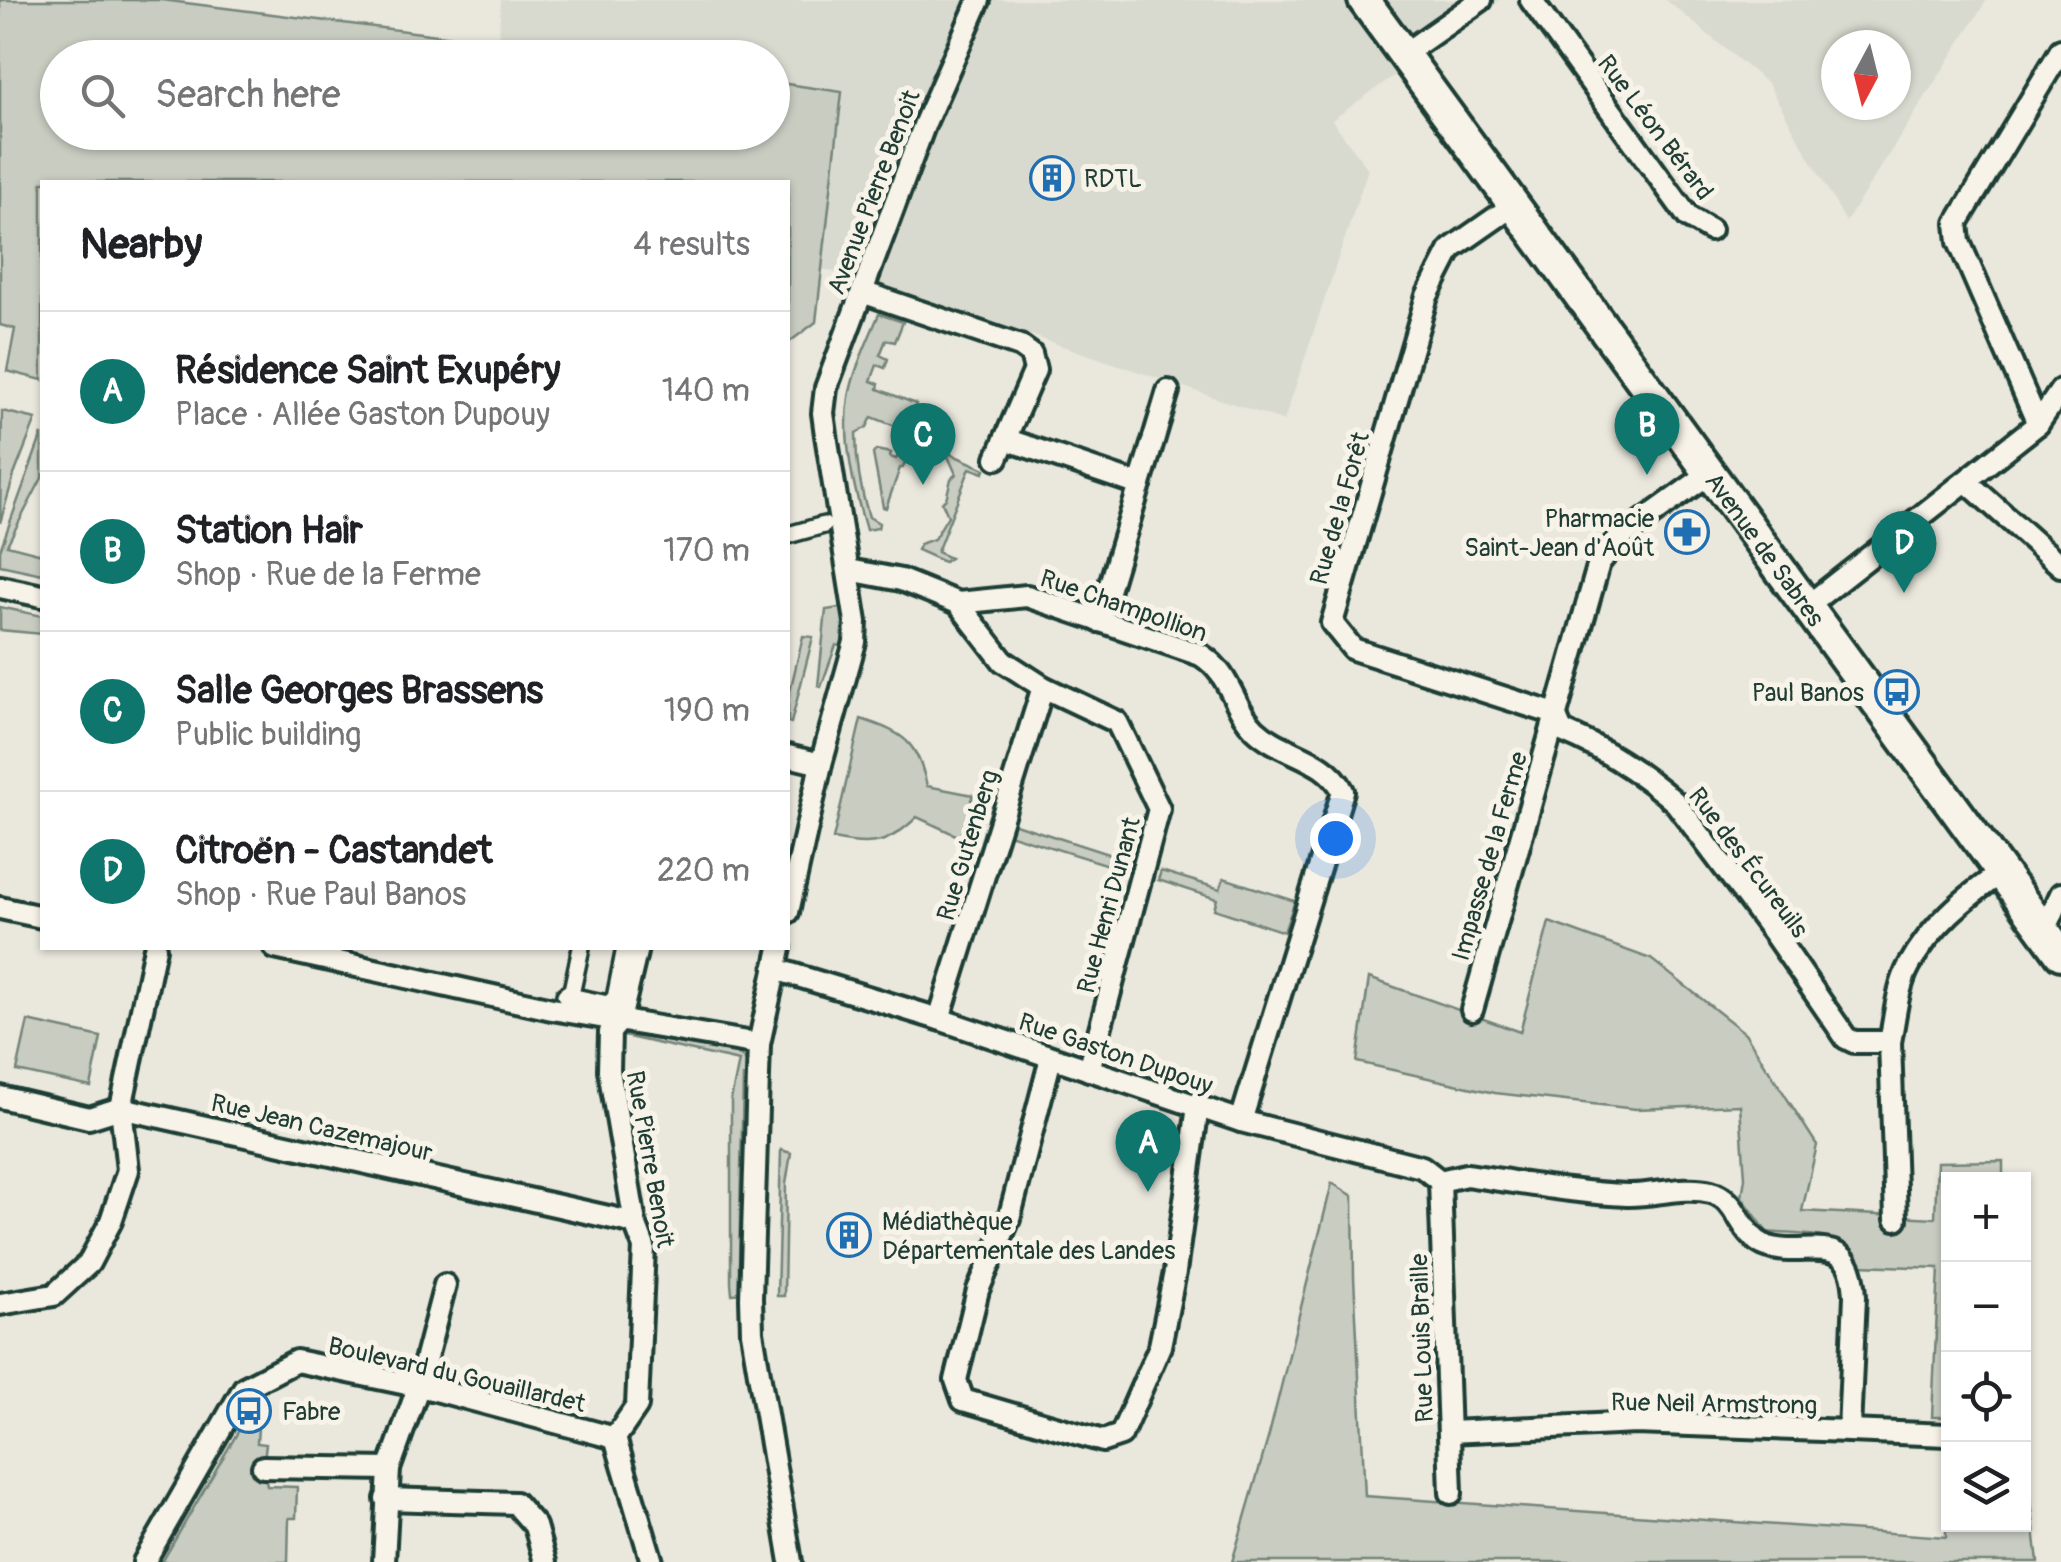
<!DOCTYPE html>
<html lang="en">
<head>
<meta charset="utf-8">
<style>
	:root { --surface:#fff; --page:#f6f6f6; --text:#202124; --muted:#757577; --line:#e0e0e0; --accent:#0f766e }
	body { margin:0; font-family:Pangolin,sans-serif; background:var(--page); color:var(--text) }
	.controls { position:absolute; right:30px; bottom:30px; display:grid; overflow:hidden; border-radius:0px; box-shadow:0 2px 8px #0004 }
	.controls button { width:90px; height:90px; display:grid; place-items:center; padding:0; border:0; border-bottom:2px solid var(--line); background:var(--surface); color:var(--text); font:50px sans-serif }
	.compass { position:absolute; left:1821px; top:30px; width:90px; height:90px; border-radius:50%; background:var(--surface); box-shadow:0 2px 8px #0004; rotate:187deg }
	.you { position:absolute; left:1335px; top:838px; width:35px; height:35px; margin:-25px; border:8px solid #fff; border-radius:50%; background:#1a73e8; box-shadow:0 0 0 15px #1a73e833 }
	.badge { display:grid; place-items:center; width:65px; height:65px; border-radius:50%; background:var(--accent); color:#fff; font-size:32px; font-weight:700 }
	.pin { position:absolute; translate:-50% -82px; filter:drop-shadow(0 2px 5px #0008) }
	.pin::after { content:''; position:absolute; top:52px; width:35px; height:30px; background:inherit; clip-path:polygon(0 0,100% 0,50% 100%) }
	.list { margin:0; padding:0; list-style:none }
	h2 { display:flex; justify-content:space-between; align-items:center; height:130px; margin:0; padding:0 40px; font-size:42px }
	h2 small { font-size:32px; font-weight:400; color:var(--muted) }
	.list li { display:grid; grid-template-columns:65px 1fr auto; gap:30px; align-items:center; box-sizing:border-box; height:160px; padding:0 40px; border-top:2px solid var(--line) }
	.list b { display:block; font-size:38px; white-space:nowrap }
	.list p { margin:0; font-size:32px; white-space:nowrap; color:var(--muted) }
	.list em { font-size:32px; font-style:normal; color:var(--muted) }
	.icon { flex:none; width:55px; height:55px; fill:none; stroke:currentColor; stroke-width:2; stroke-linecap:round; stroke-linejoin:round }
	.map { position:relative; flex:none; width:2061px; height:1562px; overflow:hidden }
	.search { position:absolute; background:var(--surface); box-shadow:0 2px 8px #0004; left:40px; top:40px; width:750px; height:110px; display:flex; align-items:center; gap:25px; box-sizing:border-box; padding:0 35px; border-radius:55px; color:var(--muted); font-size:38px }
	.panel { position:absolute; background:var(--surface); box-shadow:0 2px 8px #0004; left:40px; top:180px; width:750px; height:770px; border-radius:0px }
	.map>svg:first-child { display:block }
	.built { fill:#d9dacf; fill-rule:evenodd }
	.green { fill:#c8ccc1; stroke:#74847a; stroke-width:2.5 }
	.lines { fill:none; stroke-linecap:round; stroke-linejoin:round }
	.pedestrian-casing { stroke:#1f3d34; stroke-width:22 }
	.minor-casing { stroke:#1f3d34; stroke-width:28 }
	.secondary-casing { stroke:#1f3d34; stroke-width:38 }
	.pedestrian { stroke:#f7f3e8; stroke-width:15 }
	.minor { stroke:#f7f3e8; stroke-width:20 }
	.secondary { stroke:#f7f3e8; stroke-width:30 }
	.labels { text-anchor:middle; stroke-width:10; stroke-linejoin:round; paint-order:stroke }
	.street-label { font-size:25px; fill:#1f3d34; stroke:#f7f3e8 }
	.poi-label { font-size:25px; fill:#1f3d34; stroke:#f7f3e8; text-anchor:start }
</style>
</head>
<body>
<div class="map">
<svg width="2061" height="1562" viewBox="0 0 2061 1562">
	<rect width="100%" height="100%" fill="#eae8dd"/>
	<filter id="ink" filterUnits="userSpaceOnUse"><feTurbulence type="fractalNoise" baseFrequency=".01" numOctaves="2"/><feDisplacementMap in="SourceGraphic" scale="20" xChannelSelector="R" yChannelSelector="G"/><feConvolveMatrix kernelMatrix="1 2 1 2 8 2 1 2 1" color-interpolation-filters="sRGB"/></filter>
	<g filter="url(#ink)">
		<g class="built">
			<path d="M501,0H1500L1332,120L1368,169L1284,421L882,285L822,269L842,93L773,82L772,58L610,57L498,44Z"/>
			<path d="M1666,0H1987L1846,222L1768,84ZM1836,45H1896V105H1836Z"/>
		</g>
		<g class="green">
			<path d="M0,0H162L610,57L58,58V132H772L773,82L842,92L816,322L788,343V182H42V380L7,371L15,329L0,325Z"/>
			<path d="M879,314L903,322L895,342L886,340L880,355L888,359L885,368L877,365L871,381L879,384L878,389L916,404L913,411L917,414L912,426L933,434L911,447L907,445L911,432L872,417L867,427L856,433C856,463 860,489 869,517L879,523L878,528L866,530C854,489 842,440 849,397C854,369 868,340 879,314Z"/>
			<path d="M2,411L36,419L14,475L0,523Z"/>
			<path d="M42,434V478L7,545L42,554V574L0,565V550Z"/>
			<path d="M876,450L891,453L890,457L896,459L898,456L906,459L903,468H900L886,508L883,507L873,454Z"/>
			<path d="M946,452L985,469L984,473L970,468L937,552L950,558L944,562L917,550L920,544L934,539L948,516L942,502L946,499L951,479L956,474Z"/>
			<path d="M0,607L42,616V634L0,630Z"/>
			<path d="M846,607L847,648L836,645L821,687L818,686L826,610Z"/>
			<path d="M803,636L813,637L791,723L788,722V700Z"/>
			<path d="M861,719C904,733 917,741 927,786L973,795L971,800L987,804L977,836L962,831L960,837L917,817C888,845 872,847 833,839Z"/>
			<path d="M1009,822L1133,862L1130,872L1005,833Z"/>
			<path d="M1161,871L1220,889L1224,878L1295,901L1284,932L1214,909L1217,899L1158,880Z"/>
			<path d="M1549,922L1651,959L1745,1033L1817,1145L1802,1211L1935,1218L1937,1162L2003,1161V1179L1948,1180V1524H2024V1443L2038,1562H1232L1269,1435L1332,1183L1353,1196L1354,1277L1365,1496L1946,1537L1947,1417H1932L1939,1268L1859,1265C1844,1229 1801,1236 1767,1232L1742,1197L1745,1178L1740,1105L1636,1109L1495,1093L1357,1062L1369,978L1520,1032Z"/>
			<path d="M28,1021L101,1037L91,1087L17,1071Z"/>
			<path d="M623,1034L735,1052C745,1058 749,1063 749,1075L743,1077L739,1267H749L748,1293L732,1294L731,1283V1100L739,1061L619,1035Z"/>
			<path d="M781,1150L791,1153L786,1184L784,1296H777Z"/>
			<path d="M260,1394L257,1443L266,1444L263,1467L267,1486L297,1487L296,1518H289L288,1562H162Z"/>
		</g>
		<g class="lines">
			<g class="pedestrian-casing">
				<g id="pedestrian">
					<path d="M788,535L824,525"/>
					<path d="M581,948L572,990L565,995L608,1004L615,998L625,948"/>
				</g>
			</g>
			<g class="minor-casing">
				<g id="minor">
					<path d="M1531,0L1688,217L1710,230"/>
					<path d="M1404,54L1481,0"/>
					<path d="M1514,205L1451,249L1427,296L1332,623L1353,649L1555,714"/>
					<path d="M862,292L1020,346L1031,354L1035,370L997,458"/>
					<path d="M2038,424L1959,242L1957,223L2061,50"/>
					<path d="M1005,439L1140,485"/>
					<path d="M1967,482L2061,566"/>
					<path d="M849,570L901,580L958,603L1027,596L1201,655C1232,675 1232,707 1255,729C1282,755 1325,756 1343,791L1241,1121"/>
					<path d="M0,587L42,596"/>
					<path d="M958,603L1003,661L1043,687L1117,722L1159,809L1089,1070"/>
					<path d="M1807,606L2038,424L2061,390"/>
					<path d="M1099,621L1168,391"/>
					<path d="M1555,714L1562,731C1603,748 1643,774 1676,803L1775,935L1846,1038L1854,1042H1890C1895,1018 1897,988 1909,966C1931,925 1965,898 2002,872"/>
					<path d="M788,756L821,764"/>
					<path d="M0,908L42,917"/>
					<path d="M788,912L821,764L855,642L856,622L826,435L823,413L826,388L925,123L979,0"/>
					<path d="M2045,931L2061,894"/>
					<path d="M275,948L552,1009L759,1044"/>
					<path d="M780,948L759,1044L751,1298L752,1332L791,1562"/>
					<path d="M775,969L939,1019L1241,1121L1422,1167L1440,1181"/>
					<path d="M1472,1010L1599,563L1618,539L1710,473"/>
					<path d="M939,1019L1043,687"/>
					<path d="M1890,1042L1896,1219"/>
					<path d="M1051,1058L1009,1219L978,1290L956,1380L963,1400L1103,1441L1121,1435L1160,1346L1175,1272L1198,1106"/>
					<path d="M0,1097L89,1118L121,1108L635,1223"/>
					<path d="M1440,1181L1466,1175C1519,1182 1573,1193 1627,1195C1653,1196 1685,1185 1711,1192C1738,1199 1740,1234 1764,1245C1803,1262 1852,1224 1855,1296L1849,1431L1636,1423L1450,1432"/>
					<path d="M1440,1181L1451,1493"/>
					<path d="M0,1304L54,1295L89,1263L111,1221L128,1170L121,1108L155,948"/>
					<path d="M1849,1431L1948,1435"/>
					<path d="M615,1438L637,1406L644,1247L635,1223L609,1070L610,1032L620,1020L637,948"/>
					<path d="M615,1438L652,1562"/>
					<path d="M263,1467L389,1469"/>
					<path d="M386,1499L515,1503L535,1526L545,1562"/>
					<path d="M144,1562L244,1388L296,1361L436,1390L615,1438"/>
					<path d="M384,1562L389,1469L418,1388L445,1285"/>
				</g>
			</g>
			<g class="secondary-casing">
				<g id="secondary">
					<path id="s1" d="M1364,0L2061,954"/>
				</g>
			</g>
			<use href="#pedestrian" class="pedestrian"/>
			<use href="#minor" class="minor"/>
			<use href="#secondary" class="secondary"/>
		</g>
	</g>
	<defs>
		<g id="building-ring" transform="scale(2.25)"><circle r="9.5" fill="#f7f3e8" stroke="#1f6fb2" stroke-width="1.5"/><path d="M-4-6H4V6H1V3H-1V6H-4ZM-2.5-4.3h1.7v1.8h-1.7ZM.8-4.3h1.7v1.8H.8ZM-2.5-1h1.7V.8h-1.7ZM.8-1h1.7V.8H.8Z" fill="#1f6fb2"/></g>
		<g id="pharmacy-ring" transform="scale(2.25)"><circle r="9.5" fill="#f7f3e8" stroke="#1f6fb2" stroke-width="1.5"/><path d="M-2-6h4v4h4v4h-4v4h-4v-4h-4v-4h4Z" fill="#1f6fb2"/></g>
		<g id="bus-ring" transform="scale(2.25)"><circle r="9.5" fill="#f7f3e8" stroke="#1f6fb2" stroke-width="1.5"/><path d="M-5-6H5V4H4V6H2V4H-2V6H-4V4H-5ZM-3.5-4V0h7V-4ZM-3.5 1.2v1.5H-2V1.2ZM2 1.2v1.5H3.5V1.2Z" fill="#1f6fb2"/></g>
	</defs>
	<g fill-rule="evenodd">
		<use href="#building-ring" x="1052" y="178"/>
		<use href="#pharmacy-ring" x="1687" y="532"/>
		<use href="#bus-ring" x="1897" y="692"/>
		<use href="#building-ring" x="849" y="1235"/>
		<use href="#bus-ring" x="249" y="1411"/>
	</g>
	<g class="labels">
		<g class="street-label">
			<text transform="translate(1656 127) rotate(53)" y="9">Rue Léon Bérard</text>
			<text transform="translate(873 192) rotate(-69)" y="9">Avenue Pierre Benoit</text>
			<text transform="translate(1339 508) rotate(-74)" y="9">Rue de la Forêt</text>
			<text dy="9" stroke="none"><textPath href="#s1" startOffset="680">Avenue de Sabres</textPath></text>
			<text transform="translate(1124 605) rotate(19)" y="9">Rue Champollion</text>
			<text transform="translate(967 845) rotate(-73)" y="9">Rue Gutenberg</text>
			<text transform="translate(1489 856) rotate(-74)" y="9">Impasse de la Ferme</text>
			<text transform="translate(1749 862) rotate(53)" y="9">Rue des Écureuils</text>
			<text transform="translate(1108 905) rotate(-75)" y="9">Rue Henri Dunant</text>
			<text transform="translate(1116 1053) rotate(19)" y="9">Rue Gaston Dupouy</text>
			<text transform="translate(322 1127) rotate(13)" y="9">Rue Jean Cazemajour</text>
			<text transform="translate(651 1159) rotate(80)" y="9">Rue Pierre Benoit</text>
			<text transform="translate(1421 1338) rotate(-92)" y="9">Rue Louis Braille</text>
			<text transform="translate(457 1374) rotate(13)" y="9">Boulevard du Gouaillardet</text>
			<text transform="translate(1714 1403) rotate(1)" y="9">Rue Neil Armstrong</text>
		</g>
		<g class="poi-label">
			<text x="1084" y="187">RDTL</text>
			<text x="1654" y="527" text-anchor="end">Pharmacie<tspan x="1654" dy="29">Saint-Jean d'Août</tspan></text>
			<text x="1864" y="701" text-anchor="end">Paul Banos</text>
			<text x="882" y="1230">Médiathèque<tspan x="882" dy="29">Départementale des Landes</tspan></text>
			<text x="282" y="1420">Fabre</text>
		</g>
	</g>
</svg>
<div class="controls">
<button>+</button>
<button>−</button>
<button><svg class="icon" aria-label="locate" viewBox="0 0 24 24"><circle cx="12" cy="12" r="6"/><path d="M12 2v4M12 18v4M2 12h4M18 12h4"/></svg></button>
<button><svg class="icon" aria-label="layers" viewBox="0 0 24 24"><path d="M12 4l9 5-9 5-9-5zM3 14l9 5 9-5"/></svg></button>
</div>
<svg class="compass" viewBox="-18 -18 36 36"><path d="M0-13l5 13h-10z" fill="#e53935"/><path d="M0 13l5-13h-10z" fill="#757577"/></svg>
<div class="you"></div>
<div class="pin badge" style="left:1148px;top:1192px">A</div>
<div class="pin badge" style="left:1647px;top:475px">B</div>
<div class="pin badge" style="left:923px;top:485px">C</div>
<div class="pin badge" style="left:1904px;top:593px">D</div>
<div class="search"><svg class="icon" aria-label="search" viewBox="0 0 24 24"><circle cx="10" cy="10" r="6"/><path d="M15 15l6 6"/></svg>Search here</div>
<section class="panel">
<h2>Nearby<small>4 results</small></h2>
<ul class="list">
<li><span class="badge">A</span><div><b>Résidence Saint Exupéry</b><p>Place · Allée Gaston Dupouy</p></div><em>140 m</em></li>
<li><span class="badge">B</span><div><b>Station Hair</b><p>Shop · Rue de la Ferme</p></div><em>170 m</em></li>
<li><span class="badge">C</span><div><b>Salle Georges Brassens</b><p>Public building</p></div><em>190 m</em></li>
<li><span class="badge">D</span><div><b>Citroën - Castandet</b><p>Shop · Rue Paul Banos</p></div><em>220 m</em></li>
</ul>
</section>
</div>
</body>
</html>
